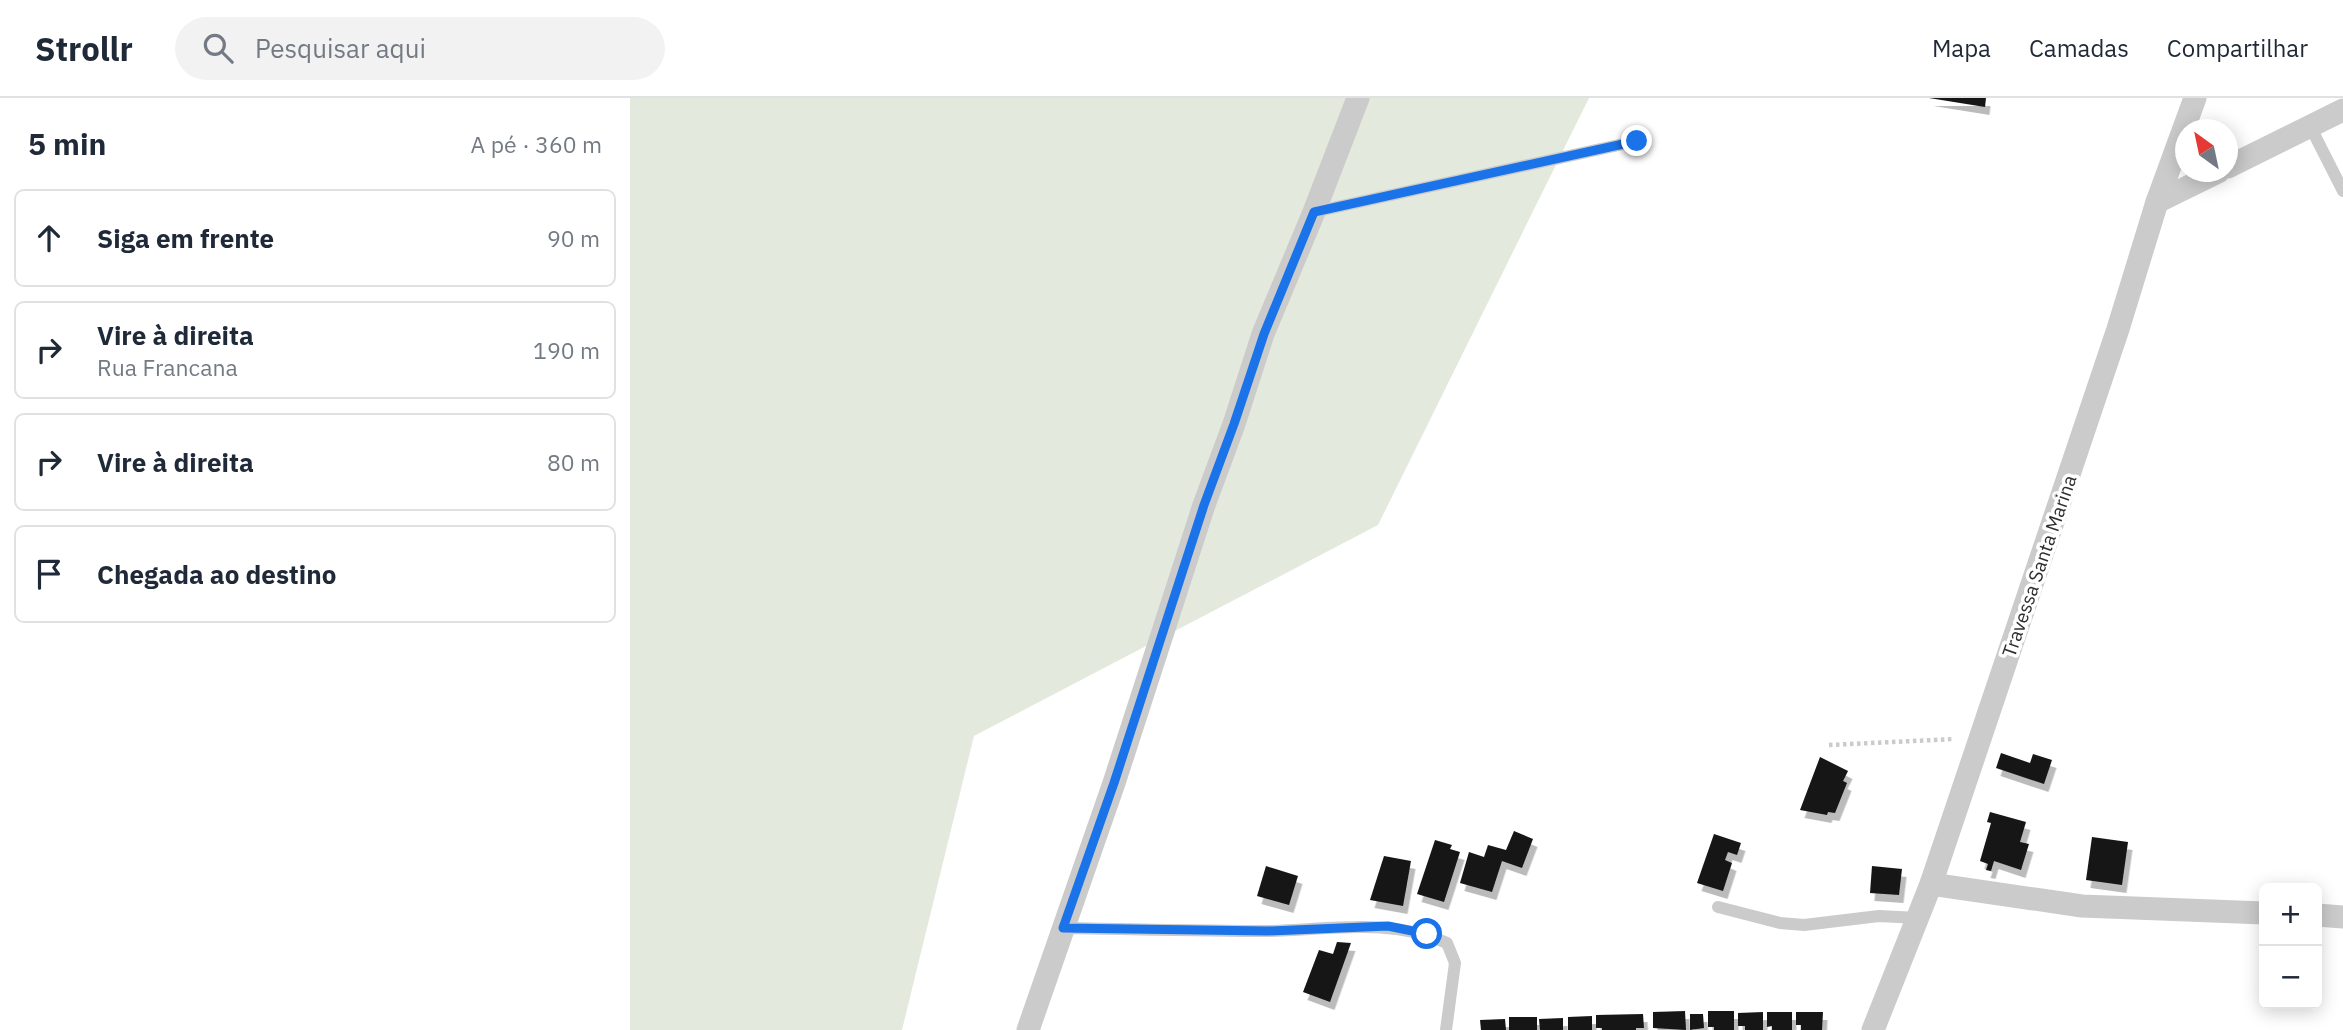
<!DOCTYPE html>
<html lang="pt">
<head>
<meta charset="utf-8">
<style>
	:root { --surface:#fff; --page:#f2f2f3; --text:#1f2937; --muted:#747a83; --line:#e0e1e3 }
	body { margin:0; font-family:"IBM Plex Sans",sans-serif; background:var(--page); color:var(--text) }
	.controls { position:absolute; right:21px; bottom:21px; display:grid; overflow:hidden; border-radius:10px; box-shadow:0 4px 18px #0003 }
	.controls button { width:63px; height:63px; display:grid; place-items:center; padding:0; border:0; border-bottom:2px solid var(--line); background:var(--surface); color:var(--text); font:35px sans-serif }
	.compass { position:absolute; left:1545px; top:21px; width:63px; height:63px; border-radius:50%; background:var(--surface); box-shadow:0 4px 18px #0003; rotate:327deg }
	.stop { position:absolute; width:21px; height:21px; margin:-16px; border:5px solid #1a73e8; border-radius:50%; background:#fff }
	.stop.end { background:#1a73e8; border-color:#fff; box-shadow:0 2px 7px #0008 }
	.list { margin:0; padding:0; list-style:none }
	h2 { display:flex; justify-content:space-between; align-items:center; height:91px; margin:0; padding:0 28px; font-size:30px }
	h2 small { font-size:23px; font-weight:400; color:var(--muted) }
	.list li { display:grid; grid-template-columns:46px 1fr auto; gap:21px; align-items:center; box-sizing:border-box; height:98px; margin:0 14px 14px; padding:0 14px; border:2px solid var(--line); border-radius:10px }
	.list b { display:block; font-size:26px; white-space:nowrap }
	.list p { margin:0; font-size:23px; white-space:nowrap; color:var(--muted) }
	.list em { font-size:23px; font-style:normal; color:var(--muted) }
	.icon { flex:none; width:38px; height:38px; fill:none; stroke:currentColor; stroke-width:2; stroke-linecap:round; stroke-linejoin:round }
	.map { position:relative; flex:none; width:1713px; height:932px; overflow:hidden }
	header { display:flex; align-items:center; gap:42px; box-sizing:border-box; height:98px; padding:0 35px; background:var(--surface); border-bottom:2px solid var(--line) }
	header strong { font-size:33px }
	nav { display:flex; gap:38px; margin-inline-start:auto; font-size:24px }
	.search { width:490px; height:63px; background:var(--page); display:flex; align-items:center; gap:18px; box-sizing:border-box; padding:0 24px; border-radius:38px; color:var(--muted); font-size:26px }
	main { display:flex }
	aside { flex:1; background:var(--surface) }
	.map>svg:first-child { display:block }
	.green { fill:#e3eadd }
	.building { fill:#151515; filter:url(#shadow) }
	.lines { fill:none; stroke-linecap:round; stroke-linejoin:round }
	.path { stroke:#cbcbcb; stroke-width:4.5; stroke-dasharray:3.5 3.5; stroke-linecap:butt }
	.lane { stroke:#cbcbcb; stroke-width:12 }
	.street { stroke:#cbcbcb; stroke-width:23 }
	.route { stroke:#1a73e8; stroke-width:9 }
	.labels { text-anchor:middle; stroke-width:7; stroke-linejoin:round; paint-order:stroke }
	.street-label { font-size:19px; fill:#2e2e2e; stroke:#fff }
</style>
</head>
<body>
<header>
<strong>Strollr</strong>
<div class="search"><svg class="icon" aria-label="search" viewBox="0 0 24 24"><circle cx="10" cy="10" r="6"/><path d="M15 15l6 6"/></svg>Pesquisar aqui</div>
<nav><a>Mapa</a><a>Camadas</a><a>Compartilhar</a></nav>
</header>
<main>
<aside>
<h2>5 min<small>A pé · 360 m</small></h2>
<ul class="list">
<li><svg class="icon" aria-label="ahead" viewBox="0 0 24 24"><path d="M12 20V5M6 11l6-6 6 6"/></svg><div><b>Siga em frente</b></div><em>90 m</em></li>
<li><svg class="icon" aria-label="right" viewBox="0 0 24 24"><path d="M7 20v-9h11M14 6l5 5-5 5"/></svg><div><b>Vire à direita</b><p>Rua Francana</p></div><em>190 m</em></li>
<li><svg class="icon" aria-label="right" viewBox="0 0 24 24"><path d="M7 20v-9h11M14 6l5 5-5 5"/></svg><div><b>Vire à direita</b></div><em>80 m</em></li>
<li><svg class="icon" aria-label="arrive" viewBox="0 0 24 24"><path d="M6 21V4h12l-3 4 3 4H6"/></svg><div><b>Chegada ao destino</b></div></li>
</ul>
</aside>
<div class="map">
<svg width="1713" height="932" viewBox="0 0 1713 932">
	<defs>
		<filter id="shadow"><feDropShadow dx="4.5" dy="8" stdDeviation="0" flood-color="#0004"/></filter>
	</defs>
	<rect width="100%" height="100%" fill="#fff"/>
	<path class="green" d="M0,0H959L748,427L344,638L272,932H0Z"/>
	<g class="building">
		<path d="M1299,0H1356L1355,9Z"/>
		<path d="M1371,655L1400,665L1403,656L1422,662L1414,686L1366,670Z"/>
		<path d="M1190,659L1218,673L1213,683L1217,685L1205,715L1198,714L1197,717L1170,712Z"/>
		<path d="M1360,714L1396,724L1390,744L1399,746L1391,772L1364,763L1361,773L1356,772L1358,766L1350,763L1361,725L1357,724Z"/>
		<path d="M884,733L903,741L892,770L872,763L862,794L830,785L839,754L854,759L858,747L876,752Z"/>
		<path d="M1084,736L1111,745L1107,757L1098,754L1095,762L1102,765L1093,793L1067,785Z"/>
		<path d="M1462,739L1498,744L1492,787L1456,782Z"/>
		<path d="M805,742L822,747L820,751L830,754L814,804L787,796Z"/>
		<path d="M754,758L781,763L773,808L740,802Z"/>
		<path d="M636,768L668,778L659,807L627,798Z"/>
		<path d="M1242,768L1272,771L1269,797L1240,795Z"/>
		<path d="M707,844L721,845L700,904L673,894L689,852L703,856Z"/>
		<path d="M1055,913L1056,932L1023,930V914Z"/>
		<path d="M1078,913H1104V932H1084V929H1078Z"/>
		<path d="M1133,914V932H1115V928H1108V915Z"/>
		<path d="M1137,914H1162V932H1142V928L1137,929Z"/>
		<path d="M1166,914H1193L1192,932H1171V927H1166Z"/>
		<path d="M1013,916L1014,930H1006V932H972V930H966V917Z"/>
		<path d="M1060,916H1073L1074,930L1060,932Z"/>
		<path d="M962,918V932H938V919Z"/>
		<rect x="879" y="919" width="28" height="13"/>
		<path d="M933,920V932H910L909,921Z"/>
		<path d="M875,921L876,932H851L850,922Z"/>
	</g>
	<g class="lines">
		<path class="path" d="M1199,647L1324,641"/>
		<g class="lane">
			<path d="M1680,28L1713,93"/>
			<path d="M684,114L1007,43"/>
			<path d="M1088,809L1150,825L1174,827L1249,818L1288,820"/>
			<path d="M433,830C501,831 570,833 637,833C698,832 761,819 817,845L825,865L816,932"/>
		</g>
		<g class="street">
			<path d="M1598,69L1713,12"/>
			<path d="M1527,104L1588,74"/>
			<path d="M1301,786L1452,808L1634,815"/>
			<path d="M1687,817L1713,819"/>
			<path d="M398,932L484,685L574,407L604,326L633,236L684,114L728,0"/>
			<path d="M1243,932L1301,786L1488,231L1527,104L1565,0"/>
		</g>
	</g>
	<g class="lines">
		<path class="route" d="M797,836L758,828L638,833L433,830L484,685L574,407L604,326L634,236L684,114L1007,43"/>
	</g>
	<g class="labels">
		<g class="street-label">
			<text transform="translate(1409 468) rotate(-71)" y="7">Travessa Santa Marina</text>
		</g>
	</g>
</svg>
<div class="controls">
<button>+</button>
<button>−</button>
</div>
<svg class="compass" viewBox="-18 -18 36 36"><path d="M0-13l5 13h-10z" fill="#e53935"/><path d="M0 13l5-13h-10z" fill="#747a83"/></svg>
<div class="stop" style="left:797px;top:836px"></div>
<div class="stop end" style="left:1007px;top:43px"></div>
</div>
</main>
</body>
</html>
